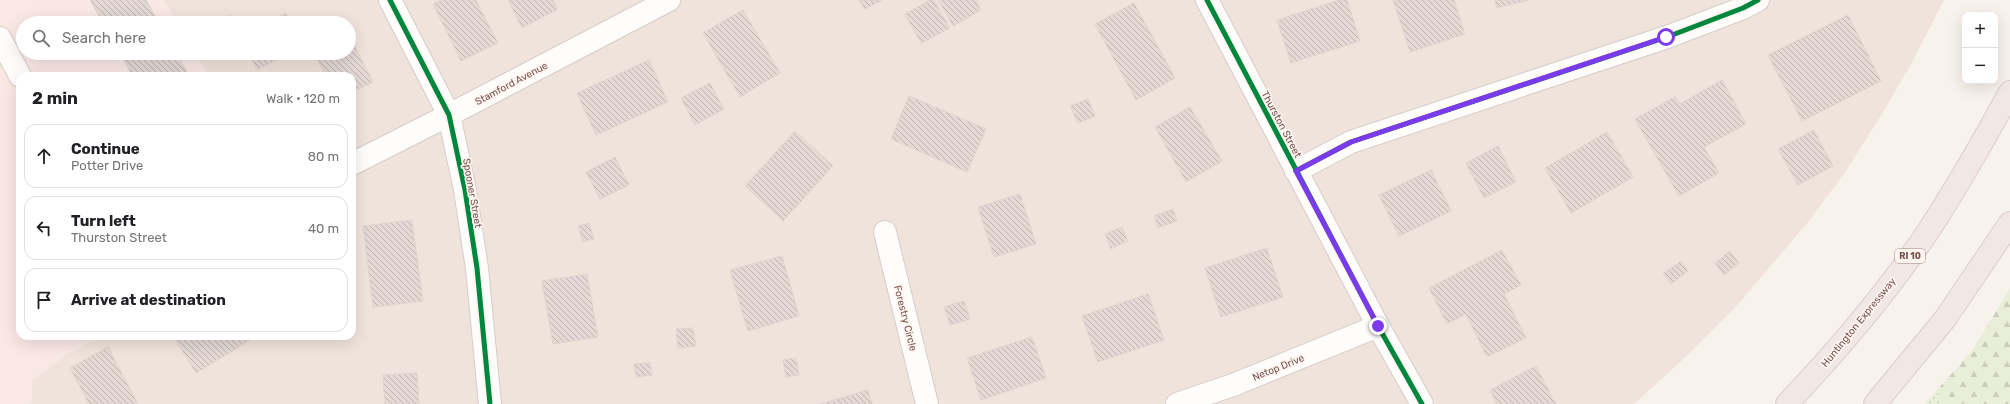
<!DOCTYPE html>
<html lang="en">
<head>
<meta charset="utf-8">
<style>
	:root { --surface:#fff; --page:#f6f6f6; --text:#202124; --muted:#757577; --line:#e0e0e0 }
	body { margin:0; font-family:Rubik,sans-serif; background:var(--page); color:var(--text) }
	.controls { position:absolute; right:12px; top:12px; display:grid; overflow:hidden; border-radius:8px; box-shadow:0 4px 16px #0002 }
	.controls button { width:36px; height:36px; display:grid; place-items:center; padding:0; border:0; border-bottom:1px solid var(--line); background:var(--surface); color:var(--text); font:20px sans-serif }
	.stop { position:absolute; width:12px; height:12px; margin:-9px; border:3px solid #7c3aed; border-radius:50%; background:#fff }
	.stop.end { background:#7c3aed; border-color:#fff; box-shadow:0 1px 4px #0008 }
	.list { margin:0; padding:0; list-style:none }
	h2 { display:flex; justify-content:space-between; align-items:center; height:52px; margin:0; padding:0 16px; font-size:17px }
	h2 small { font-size:13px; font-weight:400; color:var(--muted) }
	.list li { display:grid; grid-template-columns:26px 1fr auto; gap:12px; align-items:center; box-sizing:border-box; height:64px; margin:0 8px 8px; padding:0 8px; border:1px solid var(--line); border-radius:12px }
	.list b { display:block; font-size:15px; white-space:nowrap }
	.list p { margin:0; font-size:13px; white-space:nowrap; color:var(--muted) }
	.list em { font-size:13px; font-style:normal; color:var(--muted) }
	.icon { flex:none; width:22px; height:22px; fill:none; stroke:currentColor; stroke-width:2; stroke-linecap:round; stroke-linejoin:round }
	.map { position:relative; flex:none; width:2010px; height:404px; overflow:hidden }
	.search { position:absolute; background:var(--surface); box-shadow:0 4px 16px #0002; left:16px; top:16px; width:340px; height:44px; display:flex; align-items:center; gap:10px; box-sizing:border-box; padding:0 14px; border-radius:22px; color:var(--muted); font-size:15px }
	.panel { position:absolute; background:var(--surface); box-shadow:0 4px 16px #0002; left:16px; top:72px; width:340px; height:268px; border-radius:12px }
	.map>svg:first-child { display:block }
	.residential { fill:#f0e3db }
	.commercial { fill:#fae8e4 }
	.grass { fill:url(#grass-dots) }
	.forest { fill:url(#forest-firs) }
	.building { fill:url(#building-back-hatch); stroke:#e1d4cf }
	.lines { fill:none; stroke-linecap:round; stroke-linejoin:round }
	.minor-casing { stroke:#d6cdca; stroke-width:24 }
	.highway-casing { stroke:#d9cecb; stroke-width:24 }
	.minor { stroke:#fefdfc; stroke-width:22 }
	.highway { stroke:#f1e7e5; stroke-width:22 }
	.cycleway-casing { stroke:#fef5f0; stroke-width:8 }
	.cycleway { stroke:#00873e; stroke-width:5 }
	.route { stroke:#7c3aed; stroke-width:5 }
	.labels { text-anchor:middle; stroke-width:3.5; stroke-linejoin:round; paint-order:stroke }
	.shield { fill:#fef5f0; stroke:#9f847e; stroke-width:1 }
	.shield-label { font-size:9px; font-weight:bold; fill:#76534d }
	.street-label { font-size:10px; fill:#76534d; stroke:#fef5f0 }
</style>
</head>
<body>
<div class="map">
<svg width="2010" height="404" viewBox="0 0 2010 404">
	<defs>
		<pattern id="grass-dots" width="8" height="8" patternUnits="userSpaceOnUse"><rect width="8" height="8" fill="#e9eed8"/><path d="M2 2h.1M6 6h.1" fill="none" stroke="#cbcebb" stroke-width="1.8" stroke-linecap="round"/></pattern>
		<pattern id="forest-firs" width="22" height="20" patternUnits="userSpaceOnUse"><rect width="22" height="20" fill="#e9eed8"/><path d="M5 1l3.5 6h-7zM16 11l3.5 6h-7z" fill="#cbcebb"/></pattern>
		<pattern id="building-back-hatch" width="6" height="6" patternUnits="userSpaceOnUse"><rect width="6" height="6" fill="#e4d9d5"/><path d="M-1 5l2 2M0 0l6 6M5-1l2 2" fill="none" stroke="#bdb3af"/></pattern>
	</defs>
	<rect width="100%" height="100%" fill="#f8f2ed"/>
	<path class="residential" d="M164,0H1944L1910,66L1880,117L1846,171L1808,222L1735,308L1689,354L1634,404H28L32,401V380L67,354L101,336H352V76H208L195,53H349V23H177Z"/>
	<path class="commercial" d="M0,0H164L177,23H23V53H195L208,76H20V336H101L67,354L32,380V401L28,404H0Z"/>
	<path class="grass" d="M1937,390L1943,404H1925Z"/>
	<path class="forest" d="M2010,289V404H1943L1937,390L1971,352Z"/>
	<g class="building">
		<path d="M90,0H146L159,23H103Z"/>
		<path d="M442,0H476L498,43L461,61L433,4Z"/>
		<path d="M508,0H553L558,9L522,28Z"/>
		<path d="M859,0H882L865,9Z"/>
		<path d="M930,0H934L950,28L921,43L905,14Z"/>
		<path d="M938,0H976L981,10L953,26Z"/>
		<path d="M1339,0H1347L1360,41L1291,63L1277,20Z"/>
		<path d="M1393,0H1454L1465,34L1410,52Z"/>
		<path d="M1495,0H1529L1497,8Z"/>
		<path d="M1134,3L1175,78L1136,100L1095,24Z"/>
		<path d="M743,10L780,73L740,97L703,33Z"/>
		<path d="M286,13L290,22L273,23L272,20Z"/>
		<path d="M230,15L234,23H216Z"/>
		<path d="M1848,15L1881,81L1802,121L1768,55Z"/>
		<path d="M349,35L373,82L352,92V76H326L314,53H349Z"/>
		<path d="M120,53H176L189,76H126L131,73Z"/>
		<path d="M249,53H285L286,55L257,70Z"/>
		<path d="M649,60L668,102L596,135L577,93Z"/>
		<path d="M1722,80L1746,124L1704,147L1719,173L1679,196L1635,119L1675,97L1680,104Z"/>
		<path d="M710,83L724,109L695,125L681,98Z"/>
		<path d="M909,96L986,129L967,172L891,139Z"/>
		<path d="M1088,99L1095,116L1078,123L1070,106Z"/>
		<path d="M1190,107L1222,161L1186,182L1155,127Z"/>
		<path d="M1814,130L1833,166L1798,185L1778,149Z"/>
		<path d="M795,131L833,166L783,221L745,186Z"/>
		<path d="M1607,132L1633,177L1571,213L1545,168Z"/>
		<path d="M1498,146L1516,182L1484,198L1466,163Z"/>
		<path d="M615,157L629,185L600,199L586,172Z"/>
		<path d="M1431,170L1451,211L1399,236L1379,195Z"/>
		<path d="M1020,194L1036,244L994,257L978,207Z"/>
		<path d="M1173,209L1177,221L1158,228L1154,216Z"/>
		<path d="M412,220L423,301L373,307L363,226Z"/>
		<path d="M589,223L594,239L583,242L578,226Z"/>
		<path d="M1122,227L1128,241L1111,249L1105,234Z"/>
		<path d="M1267,248L1283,297L1221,317L1205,268Z"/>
		<path d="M1502,250L1521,285L1504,294L1526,338L1487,357L1466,314L1447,324L1429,288Z"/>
		<path d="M1730,251L1739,263L1724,275L1715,263Z"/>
		<path d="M782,256L799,316L748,331L730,270Z"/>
		<path d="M1681,261L1688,271L1671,284L1663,274Z"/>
		<path d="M587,274L598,337L553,344L542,281Z"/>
		<path d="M1148,294L1164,340L1098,362L1082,316Z"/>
		<path d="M964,301L970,319L950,325L944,307Z"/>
		<path d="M693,328L696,346L678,348L676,329Z"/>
		<path d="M173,336H257L196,373Z"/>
		<path d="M1032,337L1046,378L981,400L967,358Z"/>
		<path d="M108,347L138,404H89L70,368Z"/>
		<path d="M796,358L799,375L786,377L783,360Z"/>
		<path d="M650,363L652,375L636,377L634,364Z"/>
		<path d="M1536,366L1556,404H1497L1490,390Z"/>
		<path d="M417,373L419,404H385L383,375Z"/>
		<path d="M868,390L872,404H820Z"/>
	</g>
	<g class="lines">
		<g class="minor-casing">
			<g id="minor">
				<path d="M390,0L449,115L465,190L477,268L490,404"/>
				<path d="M1207,0L1378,326L1422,404"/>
				<path d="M0,38L20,76"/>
				<path d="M352,164L449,115L669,0"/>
				<path d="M1296,171L1351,142L1667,37L1743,8L1758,0"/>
				<path d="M885,232L927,404"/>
				<path d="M1177,404L1233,385L1378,326"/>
			</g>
		</g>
		<g class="highway-casing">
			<g id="highway">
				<path d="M1787,404C1837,351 1886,294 1927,233C1957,187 1984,140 2010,92"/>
				<path d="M1875,404L1945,319L2010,223"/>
			</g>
		</g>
		<use href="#minor" class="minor"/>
		<use href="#highway" class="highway"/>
		<g class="cycleway-casing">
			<g id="cycleway">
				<path d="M390,0L449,115L465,190L477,268L490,404"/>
				<path d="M1207,0L1378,326L1422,404"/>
				<path d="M1296,171L1351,142L1667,37L1743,8L1758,0"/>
			</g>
		</g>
		<use href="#cycleway" class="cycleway"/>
	</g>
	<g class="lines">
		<path class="route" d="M1378,326L1296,171L1351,142L1666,37"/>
	</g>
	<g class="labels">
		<rect class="shield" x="1895" y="249" width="30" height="14" rx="3"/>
		<g class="shield-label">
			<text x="1910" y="259">RI 10</text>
		</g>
		<g class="street-label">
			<text transform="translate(511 83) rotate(-28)" y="4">Stamford Avenue</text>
			<text transform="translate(1282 124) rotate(62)" y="4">Thurston Street</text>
			<text transform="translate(473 193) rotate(80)" y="4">Spooner Street</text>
			<text transform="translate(906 318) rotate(76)" y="4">Forestry Circle</text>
			<text transform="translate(1858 322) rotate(-51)" y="4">Huntington Expressway</text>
			<text transform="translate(1278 367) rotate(-22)" y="4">Netop Drive</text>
		</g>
	</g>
</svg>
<div class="controls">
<button>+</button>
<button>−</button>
</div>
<div class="stop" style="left:1666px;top:37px"></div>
<div class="stop end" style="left:1378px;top:326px"></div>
<div class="search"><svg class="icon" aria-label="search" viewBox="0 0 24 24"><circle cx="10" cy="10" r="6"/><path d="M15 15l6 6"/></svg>Search here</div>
<section class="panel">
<h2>2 min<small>Walk · 120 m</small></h2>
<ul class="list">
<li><svg class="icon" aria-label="ahead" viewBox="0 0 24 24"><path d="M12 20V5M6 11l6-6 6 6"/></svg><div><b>Continue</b><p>Potter Drive</p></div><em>80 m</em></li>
<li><svg class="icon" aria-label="left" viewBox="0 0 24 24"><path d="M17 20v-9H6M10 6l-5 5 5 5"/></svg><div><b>Turn left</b><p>Thurston Street</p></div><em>40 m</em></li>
<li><svg class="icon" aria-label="arrive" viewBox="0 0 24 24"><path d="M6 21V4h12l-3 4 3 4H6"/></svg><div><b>Arrive at destination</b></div></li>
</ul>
</section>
</div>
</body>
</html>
